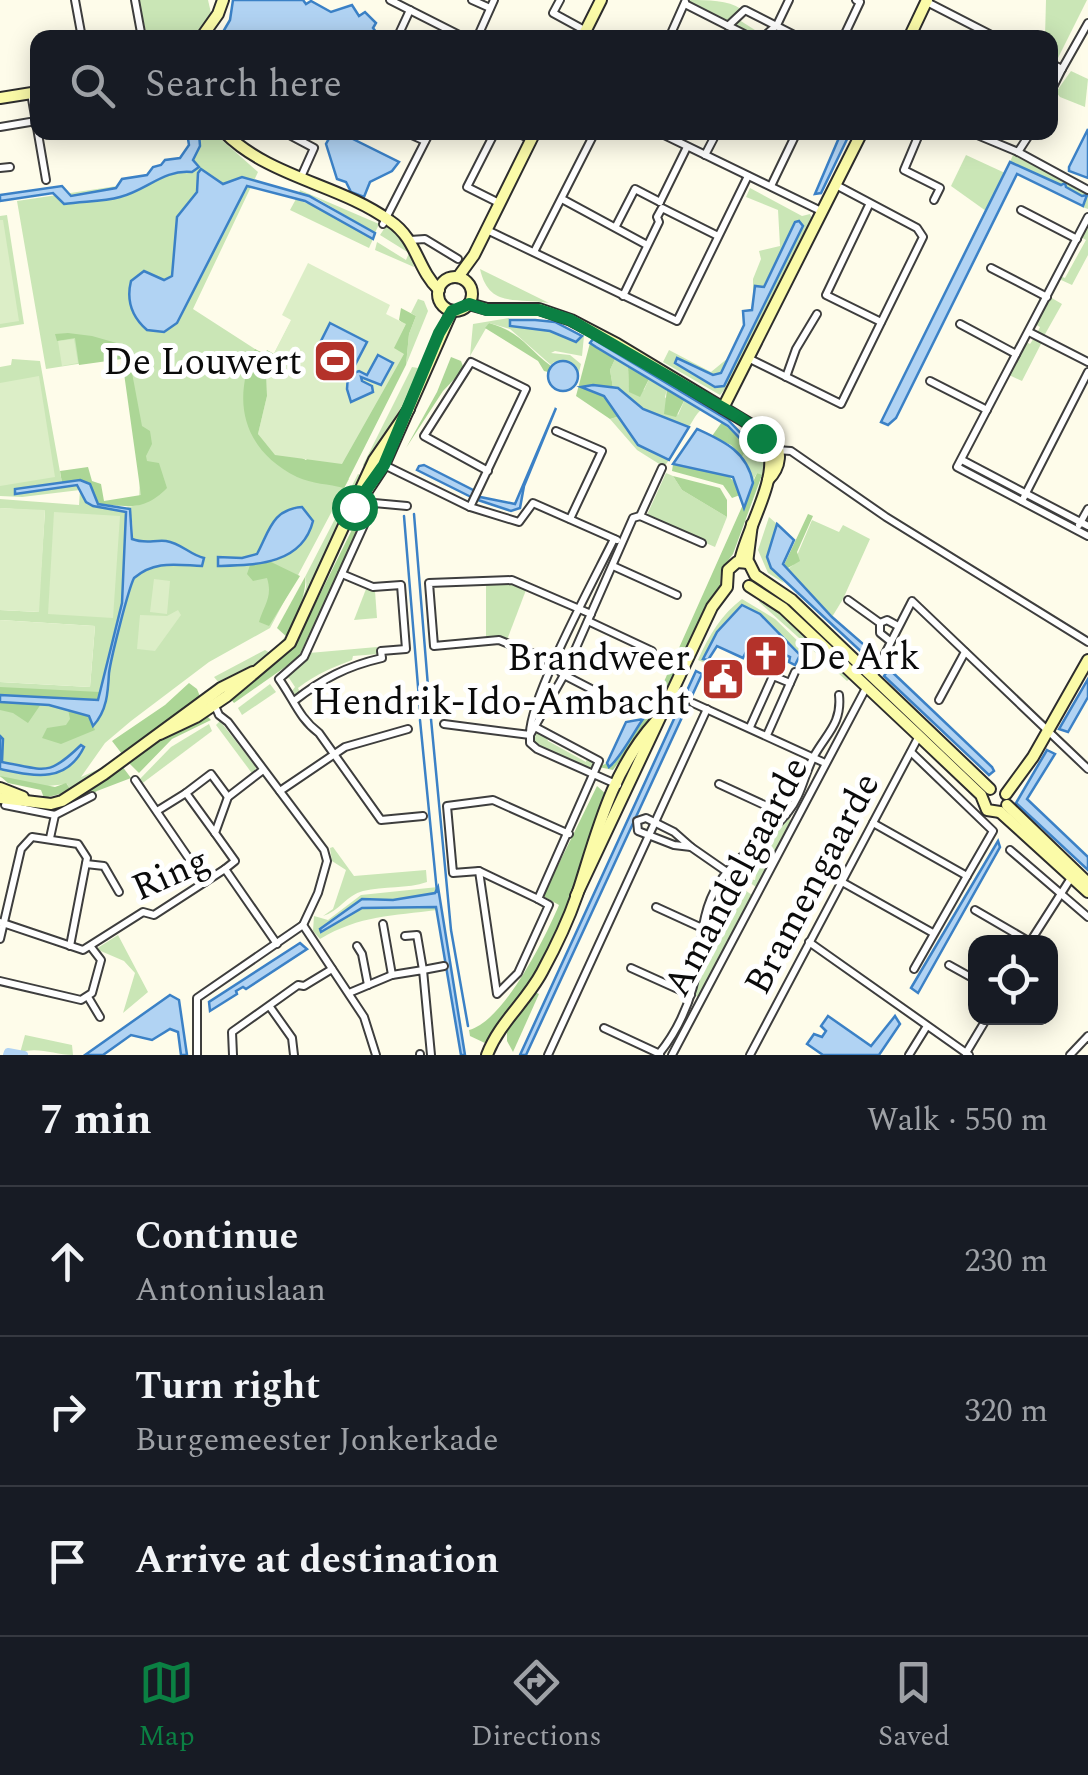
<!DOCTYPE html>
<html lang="en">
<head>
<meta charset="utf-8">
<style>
	:root { --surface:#171b24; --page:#20242c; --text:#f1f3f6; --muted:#9ea1a6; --line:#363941; --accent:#0b8043 }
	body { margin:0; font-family:Spectral,serif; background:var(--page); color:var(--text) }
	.controls { position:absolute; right:30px; bottom:30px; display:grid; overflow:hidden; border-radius:20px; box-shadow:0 5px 25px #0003 }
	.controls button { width:90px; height:90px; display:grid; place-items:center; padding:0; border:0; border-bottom:2px solid var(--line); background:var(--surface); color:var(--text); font:50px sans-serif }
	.stop { position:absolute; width:30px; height:30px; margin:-22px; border:8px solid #0b8043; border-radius:50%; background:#fff }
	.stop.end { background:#0b8043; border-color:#fff; box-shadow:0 2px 10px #0008 }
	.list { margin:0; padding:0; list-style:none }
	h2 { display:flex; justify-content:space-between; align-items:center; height:130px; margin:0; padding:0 40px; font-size:42px }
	h2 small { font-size:32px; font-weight:400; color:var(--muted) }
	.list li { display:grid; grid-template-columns:65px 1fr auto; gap:30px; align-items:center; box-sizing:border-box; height:150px; padding:0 40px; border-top:2px solid var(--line) }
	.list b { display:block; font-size:38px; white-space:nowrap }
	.list p { margin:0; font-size:32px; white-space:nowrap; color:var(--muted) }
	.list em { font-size:32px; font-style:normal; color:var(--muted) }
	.icon { flex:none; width:55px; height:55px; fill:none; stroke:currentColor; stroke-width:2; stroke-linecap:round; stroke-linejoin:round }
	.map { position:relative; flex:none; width:1088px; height:1055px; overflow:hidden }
	.search { position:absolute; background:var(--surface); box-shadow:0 5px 25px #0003; left:30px; right:30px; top:30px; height:110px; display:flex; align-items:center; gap:25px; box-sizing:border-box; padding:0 35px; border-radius:20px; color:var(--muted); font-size:38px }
	.sheet { height:580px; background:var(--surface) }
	nav { display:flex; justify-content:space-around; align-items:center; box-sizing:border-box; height:140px; border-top:2px solid var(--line); background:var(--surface); font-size:28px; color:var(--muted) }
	nav a { display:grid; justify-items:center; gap:5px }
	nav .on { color:var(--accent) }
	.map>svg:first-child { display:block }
	.green { fill:#cae6b6 }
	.forest { fill:#acd696 }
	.pitch { fill:#dceec7 }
	.water { fill:#b1d3f3; stroke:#3b81c6; stroke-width:2.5 }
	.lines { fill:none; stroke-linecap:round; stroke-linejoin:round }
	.stream { stroke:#3b81c6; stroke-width:2.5 }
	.canal { stroke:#b1d3f3; stroke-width:8 }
	.street-casing { stroke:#3e3e3e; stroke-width:10 }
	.secondary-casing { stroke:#2d2d2d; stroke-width:14 }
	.street { stroke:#fff; stroke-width:6 }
	.secondary { stroke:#fbfba8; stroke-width:10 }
	.route { stroke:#0b8043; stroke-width:12 }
	.labels { text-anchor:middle; stroke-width:10; stroke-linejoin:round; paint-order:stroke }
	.poi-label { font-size:38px; fill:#0b0b0b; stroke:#fff; text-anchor:end }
	.street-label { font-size:38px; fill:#0b0b0b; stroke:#fff }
</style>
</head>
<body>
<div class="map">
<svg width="1088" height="1055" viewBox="0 0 1088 1055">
	<rect width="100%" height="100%" fill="#fefcea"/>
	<g class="green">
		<path d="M139,0H208L211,13L194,37H147Z"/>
		<path d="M690,0C708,0 728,0 741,9L736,18L755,30L758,37L688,3Z"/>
		<path d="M1046,0H1087L1057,60L1051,57L1050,38L1045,37Z"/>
		<path d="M1071,71L1088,79L1085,107L1060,97L1056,92Z"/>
		<path d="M197,133H214L258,172L193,309L255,349L266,369L289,325L313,339L282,461L349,479L270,628L209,662L131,721L105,743L81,777L106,766L72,791L67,784L38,787L0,777V682L90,687L95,626L0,620V610L38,612L45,511L0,508V499L79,505L80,490L22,497L0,496V367L11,365L12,359L40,361L62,483L16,489L15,494L77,485L93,506L126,512L124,595C127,573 140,523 127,507L139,505L141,446L122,357L46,369L17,201L157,180L198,151Z"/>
		<path d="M966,155L1005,173L986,211L951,186Z"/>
		<path d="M1013,155L1088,193V209L1082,207L1086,202L1083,196L1010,162Z"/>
		<path d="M750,188L802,216L810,214L812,219L732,381L720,395L663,362L669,350L711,372L728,358L721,373L713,375L717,388L795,222L763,287L753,299V279L761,259L759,251L780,246L778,210L746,197Z"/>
		<path d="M300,190L379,224L375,233L318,199L299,193Z"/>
		<path d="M296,199L326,211L373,239L369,248L290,210Z"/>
		<path d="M7,215L24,324L0,328V216Z"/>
		<path d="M1088,224V255L1072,285L1059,279L1060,276L1065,278L1086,240L1081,237Z"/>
		<path d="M386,226C402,235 411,249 414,267L375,250L377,242L406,260L409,253L380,235Z"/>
		<path d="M480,269L549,303C517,297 489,309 480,269Z"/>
		<path d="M1050,297L1062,304L1044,336L1037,333L1040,327L1035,324Z"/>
		<path d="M418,299L424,301L428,311L406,365L409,334L416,316L411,313Z"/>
		<path d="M509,318L510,326L550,331L576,342L582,334L584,336L582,356L555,351L551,353L570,355L581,364L578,376L575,367L554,362L551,365L510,329L489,323L470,356L473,324Z"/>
		<path d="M1034,338L1042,342L1022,381L1009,375L1026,342L1030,344Z"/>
		<path d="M615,359L628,366L629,387L644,390L649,379L667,389L665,397L678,415L685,399L702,409C694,416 693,422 687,429L643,409L613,388L610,370Z"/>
		<path d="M412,367L418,368L412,395L367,469L363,465Z"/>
		<path d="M620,416L638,445L669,460L664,467L637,450L610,419Z"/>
		<path d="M748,446L763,457L764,464L768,463L767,470C753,504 744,559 722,586L724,570L738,552L762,476L757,473L753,480L742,457Z"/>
		<path d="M666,473L673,476L682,490L727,517L715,547L646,517Z"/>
		<path d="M358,474L362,476L297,619C294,603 311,593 305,577Z"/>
		<path d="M769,517L777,524L767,557L784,583L768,573L758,550Z"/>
		<path d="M812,520L839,532L843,525L870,539L843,599L832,617L788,569L793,565Z"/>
		<path d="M486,584L513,585L526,590L507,640L486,638Z"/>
		<path d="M366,589L375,591L377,618L354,620Z"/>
		<path d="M763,596L851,678L847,681L759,602Z"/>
		<path d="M742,599L775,619L804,647L800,655L760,614L742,605L717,632L706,660L709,665L698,660C709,635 722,614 742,599Z"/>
		<path d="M285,637L288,638C270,660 245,672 220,684L214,677L265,650L270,653Z"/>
		<path d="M377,647L378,654L353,656L352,660C331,668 318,673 298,688L300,692L296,696L292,691L295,687L289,678L283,679L307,659L309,653Z"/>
		<path d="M270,684L276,692L242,715L238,708Z"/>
		<path d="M220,721L256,767L254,776L216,725Z"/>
		<path d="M209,724L212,731L140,785L137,782L171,747Z"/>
		<path d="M537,731L545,735L548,741L586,762L587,757L595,762L592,769L540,746L534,741Z"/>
		<path d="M787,818L791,820L756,887L743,878L755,880L758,865L742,861L764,845Z"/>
		<path d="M333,847L354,876L426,870L427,882C407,889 384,886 363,891C347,895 338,912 323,916L333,909L346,870L332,861L330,848Z"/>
		<path d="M729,879L752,895L699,998L695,995L704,942L722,908V889Z"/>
		<path d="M438,887L435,893L393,900L362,899L320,930L322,932L361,908L432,905L437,910C393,916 360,915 320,939L313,931L314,916L328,920L361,895Z"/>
		<path d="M118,935L148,992L123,1013L135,973L124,961L96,949Z"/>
		<path d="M25,1035L72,1045L73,1055C55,1055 36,1046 20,1053Z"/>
	</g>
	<g class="forest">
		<path d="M401,308L416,316L409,334L406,365L344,488C329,484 312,484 297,477C243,450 231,401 255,349L265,354L267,350L274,354L266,369L267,396L258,434L306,460L393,348L405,325L399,320Z"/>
		<path d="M489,323C521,332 526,347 551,366L548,372L544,371L538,361L485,328Z"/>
		<path d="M68,333L92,336L127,346L142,426L150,431L152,444L146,456L147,461L159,463L167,488C143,512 129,506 98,504L80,480L62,483L60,471L88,467L92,481L101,484L104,501L141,495L122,359L79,365L75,338L57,341L55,334Z"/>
		<path d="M590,343L615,359L610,370L613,388L593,385L582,388L604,395L620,416L610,419L576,396Z"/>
		<path d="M451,357L461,361L464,369L443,391L406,448L437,392Z"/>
		<path d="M628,366L649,379L640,397L629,392Z"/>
		<path d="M667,389L685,399L676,417L664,414Z"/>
		<path d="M722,422L748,446L742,457L731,445L712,436Z"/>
		<path d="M673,464C701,470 732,463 740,495L732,498L723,485L672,471Z"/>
		<path d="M757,473L762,475L733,554L721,570L720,589L653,715L613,770L599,767L607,763L609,767L614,764L629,736L654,704Z"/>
		<path d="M673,476L720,488L727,500V517L682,490Z"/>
		<path d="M370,493L375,496L298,658L234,703L229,697L294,647Z"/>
		<path d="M808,514L813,516L797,552L800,561L788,568L784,565Z"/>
		<path d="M269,561L300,576L269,626L259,622C264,605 273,597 267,578L253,581L247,574L250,565Z"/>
		<path d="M305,577C308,588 294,626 288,638L277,628Z"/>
		<path d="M189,683L197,689L201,699L122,754L112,741L165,705Z"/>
		<path d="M0,687L100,692L98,700L0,695Z"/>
		<path d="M0,702L41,704L28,723L13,713L0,710Z"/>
		<path d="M68,709L89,716L95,730L61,744L42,738L47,728L66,725L70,719Z"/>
		<path d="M206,715L211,720L172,739L139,773L128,762L157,740Z"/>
		<path d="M122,766L131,778L97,791L61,814L45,809L72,801Z"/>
		<path d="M0,776L55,787L66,783L72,791L44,798L41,790L8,783Z"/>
		<path d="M597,786L607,795L572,895L542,964L487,1044L470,1036L469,1030C504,1021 545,938 559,905L543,896Z"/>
		<path d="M535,992L539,994L513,1052L507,1041V1026Z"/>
	</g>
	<g class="pitch">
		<path d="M0,220H3L19,321L0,324Z"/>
		<path d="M308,263L390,305L386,314L406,324L394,348L404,354L342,464L275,455L258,434L267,396L266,369L291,320L282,315Z"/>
		<path d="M74,339L78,363L62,366L58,341Z"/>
		<path d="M39,376L55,477L0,486V383Z"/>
		<path d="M0,508L45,510L39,612L0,610Z"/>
		<path d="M54,512L120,516L113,618L48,614Z"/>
		<path d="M154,579L170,581L167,614L150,612Z"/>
		<path d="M178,610L181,615L155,651L137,649L140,615L167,616Z"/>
		<path d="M0,620L95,626L90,687L0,682Z"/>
	</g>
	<g class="water">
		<path d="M233,0H303L306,4L311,1L331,12L352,5L359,16L365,12L376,23L373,28L380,37H220L230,20Z"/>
		<path d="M1088,129V178L1069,171V167Z"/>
		<path d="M187,133H199L200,146L193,160L199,167L192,172C164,169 147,190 120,197C102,202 83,201 64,204L53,193L0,201V195L62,186L71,196L116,188L122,179L147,175L153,167L161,165L165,160L180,158L189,145Z"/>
		<path d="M332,133H347L351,138L399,162L392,171L370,182L364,197L351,192L346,182L337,179L326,144Z"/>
		<path d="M841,133H850L821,193L815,194Z"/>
		<path d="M1010,162L1061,185L1065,183L1066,187L1082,196L1087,195L1083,206L1017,174L896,418L888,425L881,422Z"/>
		<path d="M201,169L223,184L242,177L309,196L375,233L373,239L305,201L247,186L177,323L164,332L147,330C132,317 126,301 131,281L144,271L164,280L172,276L177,217L197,192L198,173Z"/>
		<path d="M799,221L803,226L724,386L715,387L675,363L677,358L713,375L721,373L744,325L743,311L752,310L755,286L764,287L795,222Z"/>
		<path d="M535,320L555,322L582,336L576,342L550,331L510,326V320Z"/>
		<path d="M330,323L367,342L355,365L318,347Z"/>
		<path d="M593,339L728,420L758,451H752L728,426L596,347L590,343Z"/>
		<path d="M378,355L393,363L381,385L361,377L362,381L372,386L373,392L351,402L347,389L348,375L359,371L367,375Z"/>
		<circle cx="563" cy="376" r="15"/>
		<path d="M593,385L618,388L643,409L689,427L669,460L638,445L604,396L581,387Z"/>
		<path d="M556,408L524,486L520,508L511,511L478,500L480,497L515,504Z"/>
		<path d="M697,429C723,441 747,451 753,483L744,508L733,477L673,464Z"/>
		<path d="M424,465L475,491L471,497L417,470L419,466Z"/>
		<path d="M80,480L90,484L98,504L130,509L132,539C145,544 153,540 166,541C181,543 190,555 204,558L202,566C176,565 155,560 134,578C128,590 111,658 109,673C108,692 107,711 93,726L89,716L49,705L0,702V695L98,700L122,603L126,512L93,506L86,502L77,485L15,494V489Z"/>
		<path d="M302,507L313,521C302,565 255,565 218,566V557L242,558L257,554C269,532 272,509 302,507Z"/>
		<path d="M777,524L794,540L783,564L832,617L870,650L872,653L867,657L771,568L767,557Z"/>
		<path d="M742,605L760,614L800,655L795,665L789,662L790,657L752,640L743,658L717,646L708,660L703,659L717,632Z"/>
		<path d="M889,669L992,767L994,771L989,775L884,676Z"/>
		<path d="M696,671L702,674C643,801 585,928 526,1055H520Z"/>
		<path d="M1088,679V697L1068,732L1059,729Z"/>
		<path d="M643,719C635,730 620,759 609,767L607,763L626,722Z"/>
		<path d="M0,736L3,739L2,762C46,770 48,777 81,745L84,747C66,784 34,776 0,769Z"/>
		<path d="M1047,750L1055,754L1027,799L1088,857V870L1016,803Z"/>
		<path d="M998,841L1000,847L918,993L911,988Z"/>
		<path d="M438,887L465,1055H461L436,907L362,908L321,932L320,929L362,899L393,900L435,893Z"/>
		<path d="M300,943L307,949L246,989L243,987L236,991L237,994L210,1011L209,1002Z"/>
		<path d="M170,995L179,1000L187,1055H181L178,1032L170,1029L152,1040L131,1035L103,1055H85Z"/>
		<path d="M828,1016L871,1046L895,1016L900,1024L879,1055H823L807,1044L814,1034L822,1037L826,1031L821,1026Z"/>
	</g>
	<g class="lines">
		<g class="stream">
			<path d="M414,514L430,711"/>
			<path d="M404,516L420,711"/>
			<path d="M431,719L451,930L468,1026"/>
			<path d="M420,720L437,892"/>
		</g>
		<path class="canal" d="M7,1055L8,1052L24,1055"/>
		<g class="street-casing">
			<g id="street">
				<path d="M75,0L82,38"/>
				<path d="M135,0L142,38"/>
				<path d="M390,0L465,38"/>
				<path d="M472,0L490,8"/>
				<path d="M560,0L553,13L586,31"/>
				<path d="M927,2L997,38"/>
				<path d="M685,4L752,38"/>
				<path d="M728,26L745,10L800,38"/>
				<path d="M397,38L410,10"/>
				<path d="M477,38L494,0"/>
				<path d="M669,38L685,2"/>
				<path d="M762,38L777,25L789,0"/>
				<path d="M843,38L860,2L856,0"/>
				<path d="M1050,63L1062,69L1050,93"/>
				<path d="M1062,69L1088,23"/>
				<path d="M31,93L46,180"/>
				<path d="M0,127L36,121"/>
				<path d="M284,132L314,148L301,177"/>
				<path d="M405,132L425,141"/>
				<path d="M495,132L467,187L499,203"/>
				<path d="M516,132L532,140"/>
				<path d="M658,132L823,212"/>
				<path d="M920,132L904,170L940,188L934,200"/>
				<path d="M970,132L1018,152L1031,132"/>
				<path d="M1018,152L1088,190"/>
				<path d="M705,155L717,132"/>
				<path d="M0,168L10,167"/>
				<path d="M771,186L797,132"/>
				<path d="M562,199L647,245"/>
				<path d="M660,202L687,147"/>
				<path d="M869,205L826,295L881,322"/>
				<path d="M1021,210L1077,239"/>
				<path d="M1088,217L957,467L1088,536"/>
				<path d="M383,224L430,132"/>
				<path d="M616,226L635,189L660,202"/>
				<path d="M487,230L677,321L748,176"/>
				<path d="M410,240L425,239L458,259"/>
				<path d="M534,252L595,132"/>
				<path d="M991,268L1047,297"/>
				<path d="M623,296L659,222L657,217L662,208L718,236"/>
				<path d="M960,324L1016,354"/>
				<path d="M1029,332L1088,362"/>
				<path d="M750,359L841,404L923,237L917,228L836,185"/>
				<path d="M786,377L796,349L817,314"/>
				<path d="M930,381L987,410"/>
				<path d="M556,431L602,451L570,519"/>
				<path d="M776,450L791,451L886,517L1088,642"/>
				<path d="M374,460L470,507L519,522L533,503L617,540"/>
				<path d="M962,460L1088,526"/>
				<path d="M662,468L640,516L702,543"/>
				<path d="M1022,501L1088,372"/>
				<path d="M407,506L374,503L304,657L279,679C294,700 299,718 319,733L381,820L423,816"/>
				<path d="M470,507L526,389L471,362L424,436L488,471"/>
				<path d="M1079,525L1088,509"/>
				<path d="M613,566L677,595"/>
				<path d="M848,600L880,623"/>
				<path d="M591,614L512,580L429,583L434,646L499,640L544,658L564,675L626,707"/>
				<path d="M588,621L652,651"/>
				<path d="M890,641L880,633V623L887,620L898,626"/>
				<path d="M873,677L912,601L1088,769"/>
				<path d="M939,700L965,652"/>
				<path d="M294,701C322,679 347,666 382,658L381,651L406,649L401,585L373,587L342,574"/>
				<path d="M693,703L825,763"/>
				<path d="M444,724L530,735C528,701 596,576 614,539"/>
				<path d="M535,727L599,761L538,899L479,871L453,873L447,806L493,800L569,834"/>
				<path d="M750,727L773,676L790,683"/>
				<path d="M767,735L795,672"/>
				<path d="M135,780L205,882"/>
				<path d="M719,784L786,815"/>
				<path d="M618,785L537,749L530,743V735L564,675L633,518L640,516"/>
				<path d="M280,791L345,747L408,729"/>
				<path d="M5,805L55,815L92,796"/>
				<path d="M157,811L186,793"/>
				<path d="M646,818L674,832L691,847L674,845L638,831L637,821Z"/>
				<path d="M873,823L967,876L993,831L911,752"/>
				<path d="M215,833L186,793L211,774L228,797"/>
				<path d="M50,838L55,815"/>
				<path d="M691,847L727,872"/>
				<path d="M1010,850L1088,917"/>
				<path d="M86,864L104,866L119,892"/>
				<path d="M225,869L235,861L215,833L228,797L263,770"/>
				<path d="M479,871L497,994L518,973L549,905L538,899"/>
				<path d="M842,882L933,933"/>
				<path d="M656,907L702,928"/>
				<path d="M975,910L1030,942"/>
				<path d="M0,922L83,950L143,912L154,915L225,869L277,944"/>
				<path d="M383,924L392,975"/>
				<path d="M303,925L364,1017L376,1055"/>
				<path d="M405,936L417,935L423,970L444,966"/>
				<path d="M0,939L21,849L32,837L78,844L87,858L70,946"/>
				<path d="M809,942L969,1055"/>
				<path d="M1030,942L1071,878"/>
				<path d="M357,946L362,954L368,985"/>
				<path d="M949,965L976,980"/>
				<path d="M631,968L691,995"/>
				<path d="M914,969L967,876"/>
				<path d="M0,981L81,1000L92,993L101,960L91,947"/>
				<path d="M349,993L392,975L423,970L431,1055"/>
				<path d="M88,997L100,1017"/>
				<path d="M270,1007L292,1038L294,1055"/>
				<path d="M604,1028L660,1054"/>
				<path d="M966,1053L987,1018"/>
				<path d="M420,1054V1055"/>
				<path d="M197,1055V998L303,925L318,893L327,861L324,850L228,722L219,715L215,706"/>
				<path d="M233,1055L232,1032L298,985L304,986L332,969"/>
				<path d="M548,1055L707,709"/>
				<path d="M658,1055C682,1026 694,994 699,957C702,931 704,906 719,883C737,855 768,838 788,812C802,795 804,775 814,756C827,733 842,723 839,695"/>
				<path d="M672,1055L866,688"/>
				<path d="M750,1055L919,736"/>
				<path d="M909,1055L927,1026"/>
				<path d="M1070,1055L1088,1036"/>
			</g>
		</g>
		<g class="secondary-casing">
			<g id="secondary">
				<path d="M201,38L218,14L223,0"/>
				<path d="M582,38L601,0"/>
				<path d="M909,38L927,0"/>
				<path d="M0,98L38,92"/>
				<path d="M224,132C270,178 339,184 390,221C417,239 417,269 439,290"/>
				<circle cx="455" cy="294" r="17"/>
				<path d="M458,277L474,255L535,132"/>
				<path d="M469,304L487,309H539L571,320L617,344L771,437C783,450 781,467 768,480"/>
				<path d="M723,408L862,132"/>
				<path d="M359,503L384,465L452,311"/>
				<path d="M740,561C746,531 777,481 769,452C767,444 762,438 758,431"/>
				<path d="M747,563L752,524"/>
				<path d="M749,586L783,608L919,736L981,795L987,810L1000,812"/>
				<path d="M160,734L196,717L227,696L290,643L374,460L409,409"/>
				<path d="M0,788L23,797"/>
				<path d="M1006,794L1033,757L1088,660"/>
				<path d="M0,798L51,804L62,801L104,774L221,688L253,672"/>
				<path d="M1007,805L1088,883"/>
				<path d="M1000,812L1088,892"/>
				<path d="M576,896L712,607L727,587L728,570L737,562L749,563L755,575L792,600L990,789"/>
				<path d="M487,1055C499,1023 526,1002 542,972C555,948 568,921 577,895C597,833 611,771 656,721"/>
			</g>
		</g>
		<use href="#street" class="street"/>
		<use href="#secondary" class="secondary"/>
	</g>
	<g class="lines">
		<path class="route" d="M354,507L384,465L439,333L452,311L469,304L487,310H539L570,320L740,418L758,430L761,438"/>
	</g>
	<defs>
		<g id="stadium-square" transform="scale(2.25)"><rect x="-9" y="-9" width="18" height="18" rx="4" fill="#b4322a" stroke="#fff"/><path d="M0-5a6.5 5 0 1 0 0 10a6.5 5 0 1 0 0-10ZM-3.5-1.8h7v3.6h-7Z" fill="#fff"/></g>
		<g id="church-square" transform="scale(2.25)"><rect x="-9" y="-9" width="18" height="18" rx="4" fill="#b4322a" stroke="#fff"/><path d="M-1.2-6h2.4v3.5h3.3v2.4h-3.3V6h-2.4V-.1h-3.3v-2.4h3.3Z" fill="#fff"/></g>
		<g id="civic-square" transform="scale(2.25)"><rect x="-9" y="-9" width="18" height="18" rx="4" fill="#b4322a" stroke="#fff"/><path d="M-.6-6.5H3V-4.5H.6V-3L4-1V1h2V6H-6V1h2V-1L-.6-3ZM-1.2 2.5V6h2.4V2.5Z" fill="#fff"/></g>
	</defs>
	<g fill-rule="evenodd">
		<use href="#stadium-square" x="335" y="361"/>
		<use href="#church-square" x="766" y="656"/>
		<use href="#civic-square" x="723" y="679"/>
	</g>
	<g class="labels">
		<g class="poi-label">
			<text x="302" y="374">De Louwert</text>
			<text x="798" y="669" text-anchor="start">De Ark</text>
			<text x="690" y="670">Brandweer<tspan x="690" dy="44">Hendrik-Ido-Ambacht</tspan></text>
		</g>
		<g class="street-label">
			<text transform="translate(170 873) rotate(-24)" y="13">Ring</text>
			<text transform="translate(735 876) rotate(-62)" y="13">Amandelgaarde</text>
			<text transform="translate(811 883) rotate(-62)" y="13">Bramengaarde</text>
		</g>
	</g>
</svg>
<div class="controls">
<button><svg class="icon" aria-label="locate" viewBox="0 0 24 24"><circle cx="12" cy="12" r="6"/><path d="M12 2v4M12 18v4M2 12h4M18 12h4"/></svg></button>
</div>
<div class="stop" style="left:354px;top:507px"></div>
<div class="stop end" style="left:761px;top:438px"></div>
<div class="search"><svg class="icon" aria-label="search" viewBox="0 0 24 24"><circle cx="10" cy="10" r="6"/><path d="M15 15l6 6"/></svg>Search here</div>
</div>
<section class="sheet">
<h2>7 min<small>Walk · 550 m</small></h2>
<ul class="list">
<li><svg class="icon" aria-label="ahead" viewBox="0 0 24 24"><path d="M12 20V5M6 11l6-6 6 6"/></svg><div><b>Continue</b><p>Antoniuslaan</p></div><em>230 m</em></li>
<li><svg class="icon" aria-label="right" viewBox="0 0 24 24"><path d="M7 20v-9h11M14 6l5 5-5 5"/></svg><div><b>Turn right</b><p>Burgemeester Jonkerkade</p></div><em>320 m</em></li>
<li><svg class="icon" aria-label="arrive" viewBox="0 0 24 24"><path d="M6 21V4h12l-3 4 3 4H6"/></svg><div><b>Arrive at destination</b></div></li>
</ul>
</section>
<nav>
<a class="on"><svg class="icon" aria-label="map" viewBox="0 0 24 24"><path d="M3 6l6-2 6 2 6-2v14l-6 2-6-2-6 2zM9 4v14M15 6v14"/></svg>Map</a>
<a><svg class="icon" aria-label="directions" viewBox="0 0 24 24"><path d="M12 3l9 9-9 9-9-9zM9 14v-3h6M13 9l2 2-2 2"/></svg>Directions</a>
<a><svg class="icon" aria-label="saved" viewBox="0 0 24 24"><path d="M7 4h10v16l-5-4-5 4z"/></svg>Saved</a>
</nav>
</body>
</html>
